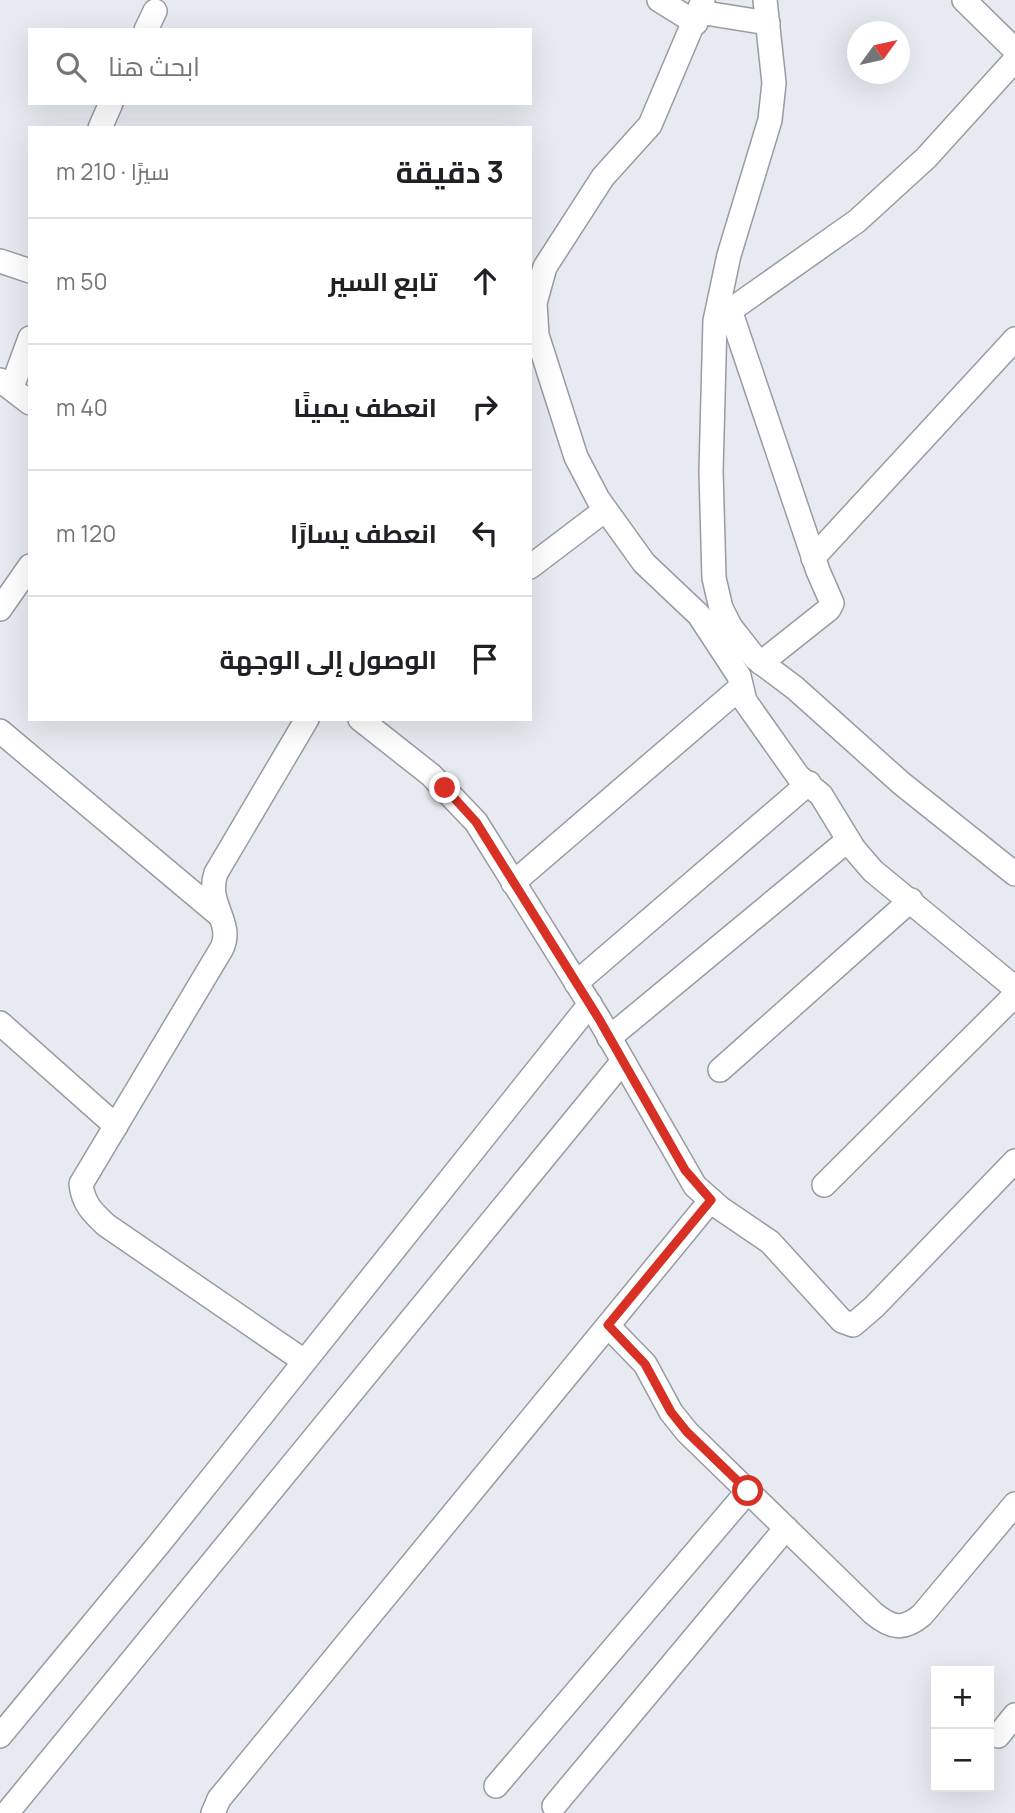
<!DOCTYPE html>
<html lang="ar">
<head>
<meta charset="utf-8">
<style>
	:root { --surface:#fff; --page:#f2f2f2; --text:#202124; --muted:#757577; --line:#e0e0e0 }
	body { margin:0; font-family:Manrope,Cairo,sans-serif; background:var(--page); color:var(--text); direction:rtl }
	.controls { position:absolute; right:21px; bottom:21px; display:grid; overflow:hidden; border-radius:0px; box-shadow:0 7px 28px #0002 }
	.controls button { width:63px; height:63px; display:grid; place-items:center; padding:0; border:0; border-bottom:2px solid var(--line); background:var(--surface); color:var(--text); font:35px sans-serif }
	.compass { position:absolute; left:847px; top:21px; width:63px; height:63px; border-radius:50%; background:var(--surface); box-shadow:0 7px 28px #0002; rotate:57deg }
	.stop { position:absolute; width:21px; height:21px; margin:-16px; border:5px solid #d93025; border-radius:50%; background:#fff }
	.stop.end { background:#d93025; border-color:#fff; box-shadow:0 2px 7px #0008 }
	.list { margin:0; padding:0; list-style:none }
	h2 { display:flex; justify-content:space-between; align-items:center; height:91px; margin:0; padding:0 28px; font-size:30px }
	h2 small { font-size:23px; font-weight:400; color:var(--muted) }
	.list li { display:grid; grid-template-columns:46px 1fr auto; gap:21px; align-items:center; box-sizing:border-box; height:126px; padding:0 28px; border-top:2px solid var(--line) }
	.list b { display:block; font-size:26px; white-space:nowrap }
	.list em { font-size:23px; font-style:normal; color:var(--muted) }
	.icon { flex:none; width:38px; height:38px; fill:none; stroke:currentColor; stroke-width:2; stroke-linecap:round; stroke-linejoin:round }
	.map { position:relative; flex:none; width:1015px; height:1813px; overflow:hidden; direction:ltr }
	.search { position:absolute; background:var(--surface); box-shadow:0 7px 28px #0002; left:28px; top:28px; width:504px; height:77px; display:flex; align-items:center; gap:18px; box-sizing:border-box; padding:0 24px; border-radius:0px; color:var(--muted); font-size:26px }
	.panel { position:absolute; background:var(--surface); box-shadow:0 7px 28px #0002; left:28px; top:126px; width:504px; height:595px; border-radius:0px; direction:rtl }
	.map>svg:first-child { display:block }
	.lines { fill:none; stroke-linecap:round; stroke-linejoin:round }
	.minor-casing { stroke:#989ba1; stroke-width:26 }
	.minor { stroke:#fff; stroke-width:23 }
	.route { stroke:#d93025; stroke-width:9 }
</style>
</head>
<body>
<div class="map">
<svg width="1015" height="1813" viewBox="0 0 1015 1813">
	<rect width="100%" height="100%" fill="#e7eaf0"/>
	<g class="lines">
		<g class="minor-casing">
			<g id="minor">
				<path d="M659,0L696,23"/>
				<path d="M703,0L650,125L603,177L545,267L535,303L537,335L576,457L598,499L644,563L699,615L739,676L745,701L798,776L821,795L854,849L873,871L1015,988"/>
				<path d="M765,0L774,83L770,120L729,255L715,321L711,471L714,578L721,608L730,626L755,658L795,688L901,783L1015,874"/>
				<path d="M964,0L1015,50"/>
				<path d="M699,12L768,23"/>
				<path d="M146,30L155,11"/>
				<path d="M100,128L111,103"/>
				<path d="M0,261L30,271"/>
				<path d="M730,310L818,571L832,603L829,609L761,663"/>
				<path d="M718,319L857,221L926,158L1015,60"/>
				<path d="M0,380L30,403"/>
				<path d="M12,387L30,338"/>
				<path d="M813,558L1015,339"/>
				<path d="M530,567L605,510"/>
				<path d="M0,609L30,566"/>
				<path d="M360,719L431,775L476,822L599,1019L695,1186L720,1208L770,1242L842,1321L853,1325L874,1307L1015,1161"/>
				<path d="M0,731L218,914"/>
				<path d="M513,883L741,687"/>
				<path d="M576,983L809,783"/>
				<path d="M0,1023L116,1126"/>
				<path d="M609,1038L848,840"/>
				<path d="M720,1070L911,900"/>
				<path d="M824,1185L1015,995"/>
				<path d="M608,1326L645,1364L671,1412L687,1432L873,1613C891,1628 903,1631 922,1615L1015,1504"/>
				<path d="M304,1361L106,1225C92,1212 83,1203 81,1184L222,948C234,922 205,904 216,873L307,719"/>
				<path d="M0,1736L159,1544L590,1004"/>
				<path d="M998,1736L1015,1715"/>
				<path d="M496,1786L748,1491"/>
				<path d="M554,1806L786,1528"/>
				<path d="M7,1813L623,1061"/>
				<path d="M213,1813L219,1799L711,1200"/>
			</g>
		</g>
		<use href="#minor" class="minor"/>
	</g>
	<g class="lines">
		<path class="route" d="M445,788L476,822L599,1019L685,1170L711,1200L608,1325L645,1364L671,1412L687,1432L748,1491"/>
	</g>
</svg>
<div class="controls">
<button>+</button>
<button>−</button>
</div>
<svg class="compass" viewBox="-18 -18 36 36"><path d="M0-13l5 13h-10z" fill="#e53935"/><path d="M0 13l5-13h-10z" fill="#757577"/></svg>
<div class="stop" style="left:748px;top:1491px"></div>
<div class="stop end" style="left:445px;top:788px"></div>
<div class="search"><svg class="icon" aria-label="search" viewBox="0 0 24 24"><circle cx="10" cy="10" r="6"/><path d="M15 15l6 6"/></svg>ابحث هنا</div>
<section class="panel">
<h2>3 دقيقة<small>سيرًا · 210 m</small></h2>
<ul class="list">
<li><svg class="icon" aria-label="ahead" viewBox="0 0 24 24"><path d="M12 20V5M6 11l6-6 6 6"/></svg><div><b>تابع السير</b></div><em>50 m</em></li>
<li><svg class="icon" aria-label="right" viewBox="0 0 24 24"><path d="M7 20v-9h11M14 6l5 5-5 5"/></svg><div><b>انعطف يمينًا</b></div><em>40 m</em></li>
<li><svg class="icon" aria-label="left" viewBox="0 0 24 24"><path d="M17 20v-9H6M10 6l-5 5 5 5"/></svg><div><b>انعطف يسارًا</b></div><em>120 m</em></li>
<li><svg class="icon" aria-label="arrive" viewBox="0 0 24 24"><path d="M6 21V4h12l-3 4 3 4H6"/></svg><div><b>الوصول إلى الوجهة</b></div></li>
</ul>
</section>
</div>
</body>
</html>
